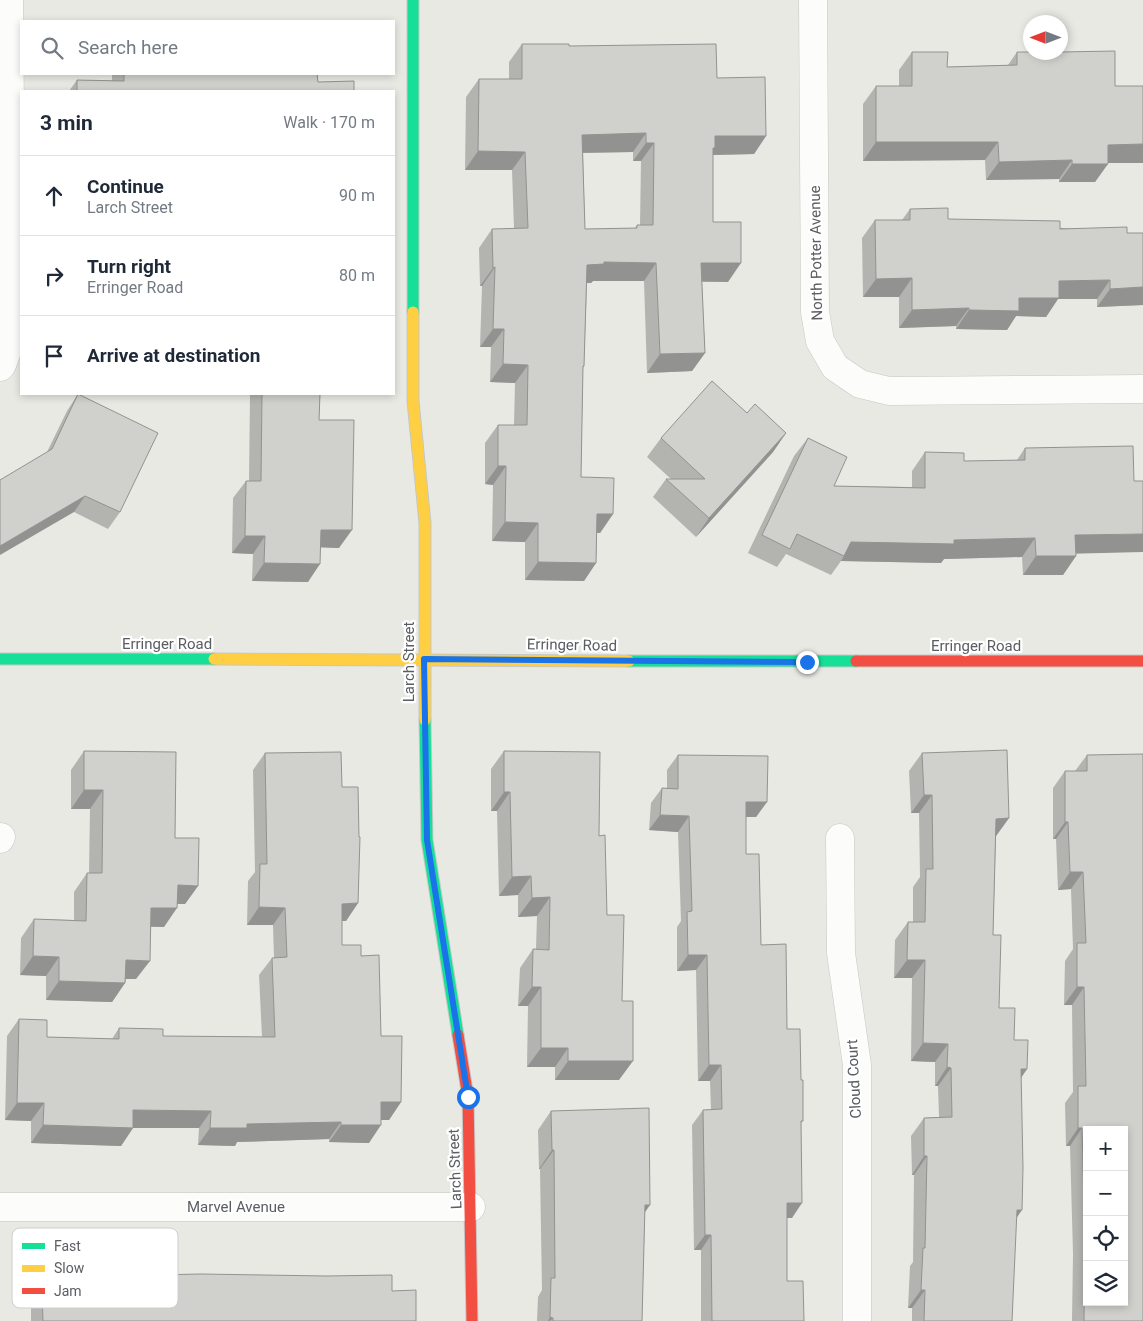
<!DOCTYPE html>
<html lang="en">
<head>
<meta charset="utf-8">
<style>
	:root { --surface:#fff; --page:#f2f2f3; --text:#1f2937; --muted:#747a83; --line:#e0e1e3 }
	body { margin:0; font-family:Roboto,sans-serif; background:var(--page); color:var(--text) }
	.controls { position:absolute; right:15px; bottom:15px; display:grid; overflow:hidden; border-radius:0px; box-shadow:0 2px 8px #0003 }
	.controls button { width:45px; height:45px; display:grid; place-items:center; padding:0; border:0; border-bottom:1px solid var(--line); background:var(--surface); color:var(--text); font:25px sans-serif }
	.compass { position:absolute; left:1023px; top:15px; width:45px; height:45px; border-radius:50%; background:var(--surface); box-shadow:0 2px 8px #0003; rotate:270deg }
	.stop { position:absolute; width:15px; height:15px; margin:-11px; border:4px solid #1a73e8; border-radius:50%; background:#fff }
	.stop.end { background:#1a73e8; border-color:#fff; box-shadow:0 1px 5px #0008 }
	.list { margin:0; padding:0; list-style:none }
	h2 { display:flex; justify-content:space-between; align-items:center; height:65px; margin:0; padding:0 20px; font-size:21px }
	h2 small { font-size:16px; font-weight:400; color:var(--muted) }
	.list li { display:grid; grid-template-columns:32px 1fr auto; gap:15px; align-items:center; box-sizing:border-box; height:80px; padding:0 20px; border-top:1px solid var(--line) }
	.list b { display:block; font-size:19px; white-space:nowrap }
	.list p { margin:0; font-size:16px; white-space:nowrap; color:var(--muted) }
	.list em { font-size:16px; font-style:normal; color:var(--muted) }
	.icon { flex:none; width:28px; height:28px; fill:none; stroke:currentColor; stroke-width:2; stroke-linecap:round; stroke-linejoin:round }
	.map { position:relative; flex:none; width:1143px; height:1321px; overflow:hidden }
	.search { position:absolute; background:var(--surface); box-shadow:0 2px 8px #0003; left:20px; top:20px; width:375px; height:55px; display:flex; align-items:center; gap:12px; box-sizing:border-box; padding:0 18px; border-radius:0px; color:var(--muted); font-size:19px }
	.panel { position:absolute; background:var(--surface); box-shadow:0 2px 8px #0003; left:20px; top:90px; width:375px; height:305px; border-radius:0px }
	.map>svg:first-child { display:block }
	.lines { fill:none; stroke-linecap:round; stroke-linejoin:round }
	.street-casing { stroke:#c6c6c5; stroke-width:29 }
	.fast-casing { stroke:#c6c7c6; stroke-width:13 }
	.slow-casing { stroke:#c6c7c6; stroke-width:13 }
	.jam-casing { stroke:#c6c7c6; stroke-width:13 }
	.street { stroke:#fcfcfb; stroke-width:28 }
	.fast { stroke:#16e098; stroke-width:11 }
	.slow { stroke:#ffcf43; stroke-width:11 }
	.jam { stroke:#f24e42; stroke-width:11 }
	.wall { fill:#b3b3b0; fill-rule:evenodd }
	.shaded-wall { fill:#929290 }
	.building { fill:#d0d0cd; stroke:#929290; fill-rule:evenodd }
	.route { stroke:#1a73e8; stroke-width:6 }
	.labels { text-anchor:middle; stroke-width:4.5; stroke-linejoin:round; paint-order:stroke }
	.street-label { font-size:15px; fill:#5a5d62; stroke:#fff }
	.key { fill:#fff; stroke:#ceced0; stroke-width:1 }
	.key-label { font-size:14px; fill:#5a5d62 }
</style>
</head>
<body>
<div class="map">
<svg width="1143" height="1321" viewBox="0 0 1143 1321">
	<rect width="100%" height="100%" fill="#e9e9e4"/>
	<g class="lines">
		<g class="street-casing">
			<g id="street">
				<path d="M813,0L815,312L820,341L835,367L860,384L889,391L1143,389"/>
				<path d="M0,367L2,365L12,338L9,0"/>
				<path d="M840,838L841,953L857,1065V1321"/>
				<path d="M0,839L1,837"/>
				<path d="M0,1207H471"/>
			</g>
		</g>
		<g class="fast-casing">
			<g id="fast">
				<path d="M413,0V312"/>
				<path d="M0,659H214"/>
				<path d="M629,661H856"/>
				<path d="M425,720L427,840L458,1035"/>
			</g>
		</g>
		<g class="slow-casing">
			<g id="slow">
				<path d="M413,312V401L425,523V720"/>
				<path d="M214,659L629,661"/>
			</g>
		</g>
		<g class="jam-casing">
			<g id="jam">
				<path d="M856,661H1143"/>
				<path d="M458,1035L468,1097L472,1321"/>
			</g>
		</g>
		<use href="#street" class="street"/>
		<use href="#fast" class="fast"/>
		<use href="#slow" class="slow"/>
		<use href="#jam" class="jam"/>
	</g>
	<g class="wall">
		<path d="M522,44L569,46L717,78L766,136L754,154L713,155V222L728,282H702L705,353L692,371L647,373L644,281H593L591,283H587L584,366L583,368L581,477L613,514L600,533H597L596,563L584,581L525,580V542L492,541L493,485L485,484V443L498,425H514L515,383L490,382L491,347H480L482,286H480L479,248L492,229H514L512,170H465L466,97L479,79H509V62ZM633,152V161H641L640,225H637L635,228L585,229L583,153Z"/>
		<path d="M912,52L947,67L1008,65L1017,52L1115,86H1143V163H1108L1095,182H1059V179L986,180L985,160L863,161V104L876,86H899V70Z"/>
		<path d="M112,74H317L318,82L354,91H69L77,80L112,81Z"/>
		<path d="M910,209L948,219L1127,233H1143V305L1097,307V299H1058L1046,317L1016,316L1007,330L956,329V326L899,328V297H863L862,238L875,220H902Z"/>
		<path d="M78,394L120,512L108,529L74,512L47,452L67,411Z"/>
		<path d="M250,394H320L319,420L339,548L321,547L308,582L252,581L253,554L232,553L233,498L246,481H249Z"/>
		<path d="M747,413L786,433L773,452L696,537L653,497L666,479H671L647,457L661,438Z"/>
		<path d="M808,438L834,486L912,487V471L925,452L964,461L1017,460L1025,448L1076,554V556L1063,575H1023L1022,557L944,559L941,563L841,561L831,575L786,554L777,567L748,553L794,456Z"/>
		<path d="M84,751L175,838L198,886L185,904H177L164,927H151L136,979H126L125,983L112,1002L46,1000V976L20,975L21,938L34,919L74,920V892L87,873H89L90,809H71V770Z"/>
		<path d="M504,751L599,836L607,915L619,1080H555V1067H527L528,1006H518L520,968L533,949H536L537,916L518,917V895L499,896L497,811H491V769Z"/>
		<path d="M265,753L342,787L358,903L346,921H342V945L361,956L381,1036L401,1102L389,1120H381L369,1143L329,1142V1139L237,1142L235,1146L198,1145L199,1128H133L121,1146L31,1143V1121L5,1120L7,1036L19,1019L47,1037L112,1039L119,1028L163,1036L262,1037L259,975L272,958H274L273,925H247L248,881L255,872L253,770Z"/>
		<path d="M922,753L1009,818L996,836L993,935L999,1008L1027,1069L1021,1078L1016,1218L1012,1321H912V1308H908L910,1266L913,1262L914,1175H912L911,1136L924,1118L939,1117L938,1086H935V1062L911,1061L912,978H894L895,940L908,922H913V887L920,877L919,813H911L909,771Z"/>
		<path d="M678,755L767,802L756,817H746V854L761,945L787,1029L801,1080L803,1121L801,1123L792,1218H787V1281L804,1321H701V1250H694L692,1125L703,1110H711L710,1081H698L696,970L677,971V927L681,921L678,832L649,830L651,803L662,788H667V770Z"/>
		<path d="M1087,755L1143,1321H1072L1073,1254L1070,1146H1066L1065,1103L1073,1092L1072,1005H1064L1065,961L1073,949L1071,889L1058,890L1056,839H1053V788L1065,771H1075Z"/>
		<path d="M551,1111L645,1212L642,1321H537L538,1297L542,1290L540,1169H539L538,1130Z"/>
		<path d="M60,1277L392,1291L416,1321H31V1307L42,1290H51Z"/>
	</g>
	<g class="shaded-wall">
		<path d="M646,133L633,152L569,153L582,135Z"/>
		<path d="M715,136H766L754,154L711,155Z"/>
		<path d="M876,142H998L985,160L863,161Z"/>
		<path d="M646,143H654L641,161H633Z"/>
		<path d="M1143,144V163H1095L1108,145Z"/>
		<path d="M478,151L525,152L512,170H465Z"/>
		<path d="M1072,160L1059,179L986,180L999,162Z"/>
		<path d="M1072,164H1108L1095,182H1059Z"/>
		<path d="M604,262L656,263L644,281H593L591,283H574L587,265Z"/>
		<path d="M701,263H741L728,282L688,281Z"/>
		<path d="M495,267L482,286H480L493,268Z"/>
		<path d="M912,278L899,297H863L876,279Z"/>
		<path d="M1110,280L1097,299H1058L1046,317L1016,316L1007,330L956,329L969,310L1019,298L1059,281Z"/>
		<path d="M1143,287V305L1097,307L1110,289Z"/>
		<path d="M969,308L956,326L899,328L912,310Z"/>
		<path d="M493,329H504L491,347H480Z"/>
		<path d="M705,353L692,371L647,373L660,354Z"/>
		<path d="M503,364L528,365L515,383L490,382Z"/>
		<path d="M786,433L773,452L696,537L709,518Z"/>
		<path d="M498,466H506L493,485L485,484Z"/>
		<path d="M85,496L74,512L0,555V546Z"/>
		<path d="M597,514H613L600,533L584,532Z"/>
		<path d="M505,522L538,523L525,542L492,541Z"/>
		<path d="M321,530H352L339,548L309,547Z"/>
		<path d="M1143,534V552L1062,554L1075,535Z"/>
		<path d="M245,536H265L253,554L232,553Z"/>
		<path d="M1035,538L1022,557L944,559L941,563L841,561L844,556L851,542Z"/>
		<path d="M1036,556H1076L1063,575H1023Z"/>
		<path d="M538,562L596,563L584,581L525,580Z"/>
		<path d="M264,563L320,564L308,582L252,581Z"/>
		<path d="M84,790H103L90,809H71Z"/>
		<path d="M504,792H510L497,811H491Z"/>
		<path d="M924,795H932L919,813H911Z"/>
		<path d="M746,802H767L756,817H735Z"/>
		<path d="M660,815L689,816L678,832L649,830Z"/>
		<path d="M1009,818L996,836L984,837L996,819Z"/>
		<path d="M1065,822H1068L1056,839H1053Z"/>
		<path d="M1070,872H1083L1071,889L1058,890Z"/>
		<path d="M531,876L518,895L499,896L512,877Z"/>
		<path d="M178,885L198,886L185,904H164Z"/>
		<path d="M550,897L537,916L518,917L532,898Z"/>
		<path d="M358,903L346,921H330L342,904Z"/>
		<path d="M259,907L285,908L273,925H247Z"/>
		<path d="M151,908H177L164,927L138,926Z"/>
		<path d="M688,955H707L696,970L677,971Z"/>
		<path d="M33,956L59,957L46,976L20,975Z"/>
		<path d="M126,960L150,961L136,979H113Z"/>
		<path d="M907,960H925L912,978H894Z"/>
		<path d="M59,981L125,983L112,1002L46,1000Z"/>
		<path d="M532,987H541L528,1006H518Z"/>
		<path d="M1077,987H1084L1072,1005H1064Z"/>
		<path d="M923,1043L948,1044L935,1062L911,1061Z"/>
		<path d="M541,1048H568L555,1067H527Z"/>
		<path d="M568,1061H633L619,1080H555Z"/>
		<path d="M709,1065H721L710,1081H698Z"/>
		<path d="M947,1067L951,1068L938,1086H935Z"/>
		<path d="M1021,1069H1027L1014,1088Z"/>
		<path d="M381,1102H401L389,1120H369Z"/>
		<path d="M17,1103H44L31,1121L5,1120Z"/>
		<path d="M133,1110L211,1111L199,1128H121Z"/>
		<path d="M341,1122L329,1139L237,1142L235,1146L198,1145L210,1128L247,1124Z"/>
		<path d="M43,1125L133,1128L121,1146L31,1143Z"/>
		<path d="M341,1125H381L369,1143L329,1142Z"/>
		<path d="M1078,1128H1082L1070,1146H1066Z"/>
		<path d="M552,1150H554L540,1169H539Z"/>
		<path d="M924,1156H927L914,1175H912Z"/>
		<path d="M787,1203H802L792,1218H777Z"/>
		<path d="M645,1205H650L637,1224Z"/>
		<path d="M1017,1210H1022L1009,1229Z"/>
		<path d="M705,1235H711L701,1250H694Z"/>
		<path d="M921,1290H925L912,1308H908Z"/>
		<path d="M550,1317L553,1318L550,1321H548Z"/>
	</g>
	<g class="building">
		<path d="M522,44H569V46L716,44L717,78L765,77L766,136H715V148H713V222H741V263H701L705,353L660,354L656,263L604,262V264L587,265L584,366H583L581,477L614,478L613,514H597L596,563L538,562V523L505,522L506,466H498V425H527L528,365L503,364L504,329H493L495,267L493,268L492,229L528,228L525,152L478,151L479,79H522ZM646,133V143H654L653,225H637V228L585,229L582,135Z"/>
		<path d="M1115,51V86H1143V144L1108,145V164H1072V160L999,162L998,142H876V86H912V52H948L947,67L1017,65V52H1060Z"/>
		<path d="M124,74H317L318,82L354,81V91H77V80L124,81Z"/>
		<path d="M948,208V219L1060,221V229L1127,227V233H1143V287L1110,289V280L1059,281V298H1019V311L969,310V308L912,310V278L876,279L875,220H910V209Z"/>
		<path d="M712,381L747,413L755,404L786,433L709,518L666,479H705L661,438Z"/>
		<path d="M78,394L158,433L120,512L85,496L0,546V480L52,449Z"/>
		<path d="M262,394H320L319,420H354L352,530H321L320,564L264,563L265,536H245L246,481H261Z"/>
		<path d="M808,438L847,457L834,486L925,488V452L964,453V461L1025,460V448L1133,446L1134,481H1143V534L1075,535L1076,556H1036L1035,538L954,540V544L851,542L844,556L797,534L790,549L762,535Z"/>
		<path d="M1007,750L1009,818L996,819L993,935H1001L999,1008H1015L1014,1040H1028L1027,1069H1021L1023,1168L1022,1210H1017L1012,1321H924L925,1290H921L923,1248H925L927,1156H924V1118L952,1117L951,1068L947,1067L948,1044L923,1043L925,960H907L908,922H925L926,869H933L932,795H924L922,753Z"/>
		<path d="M84,751L176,752L175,838H199L198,886L178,885L177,908H151L150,961L126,960L125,983L59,981V957L33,956L34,919L86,921L87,873H102L103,790H84Z"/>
		<path d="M504,751L600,752L599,836L605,835L607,915H624L622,1001H633V1061H568V1048H541V987H532L533,949L549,950L550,897L532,898L531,876L512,877L510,792H504Z"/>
		<path d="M341,752L342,787H358L359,837H360L358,903L342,904V945H361V956L379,955L381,1036H402L401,1102H381V1125H341V1122L247,1124V1128H210L211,1111L133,1110V1128L43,1125L44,1103H17L19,1019L47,1020V1037L119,1039V1028L163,1029V1036L275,1037L272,958L287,957L285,908L259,907L260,864H267L265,753Z"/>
		<path d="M1143,754V1321H1084L1085,1237L1082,1128H1078V1086H1086L1084,987H1077V943H1086L1083,872H1070L1068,822H1065V771H1087V755ZM1087,1130H1124V1302H1087Z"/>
		<path d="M678,755L768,756L767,802H746V854H759L761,945L786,944L787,1029H800L801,1080H803V1121H801L802,1203H787V1281H803L804,1321H712L711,1235H705L703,1110L722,1109L721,1065H709L707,955H688L687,912L692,911L689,816L660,815L662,788L678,789Z"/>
		<path d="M649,1108L650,1205H645L642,1321H553V1318L550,1317L551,1278H555L554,1150H552L551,1111Z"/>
		<path d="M201,1274L326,1276L392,1275V1291L416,1290V1321H43L42,1290H60V1277Z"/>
	</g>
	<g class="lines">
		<path class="route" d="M468,1097L427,840L424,659L807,662"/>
	</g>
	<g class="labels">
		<g class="street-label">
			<text transform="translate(816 253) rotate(-91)" y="5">North Potter Avenue</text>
			<text x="167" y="649">Erringer Road</text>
			<text transform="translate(572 645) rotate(1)" y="5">Erringer Road</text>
			<text x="976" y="651">Erringer Road</text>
			<text transform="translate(409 662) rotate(-90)" y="5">Larch Street</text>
			<text transform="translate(854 1079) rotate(-93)" y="5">Cloud Court</text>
			<text transform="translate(455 1169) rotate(-92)" y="5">Larch Street</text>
			<text x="236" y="1212">Marvel Avenue</text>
		</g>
	</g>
	<rect x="12" y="1228" width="166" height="80" rx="8" class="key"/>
	<rect x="22" y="1243" width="23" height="6" fill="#16e098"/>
	<rect x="22" y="1265" width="23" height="7" fill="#ffcf43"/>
	<rect x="22" y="1288" width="23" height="6" fill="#f24e42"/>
	<g class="key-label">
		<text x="54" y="1251">Fast</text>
		<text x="54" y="1273">Slow</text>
		<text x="54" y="1296">Jam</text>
	</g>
</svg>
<div class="controls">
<button>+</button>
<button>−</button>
<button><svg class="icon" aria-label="locate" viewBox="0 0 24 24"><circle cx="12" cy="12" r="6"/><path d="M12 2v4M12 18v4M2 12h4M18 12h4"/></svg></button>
<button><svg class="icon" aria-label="layers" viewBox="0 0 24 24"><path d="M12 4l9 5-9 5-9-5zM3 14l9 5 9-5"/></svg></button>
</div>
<svg class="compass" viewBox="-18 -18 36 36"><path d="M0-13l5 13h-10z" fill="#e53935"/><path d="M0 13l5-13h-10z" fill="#747a83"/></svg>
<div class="stop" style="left:468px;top:1097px"></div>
<div class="stop end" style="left:807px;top:662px"></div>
<div class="search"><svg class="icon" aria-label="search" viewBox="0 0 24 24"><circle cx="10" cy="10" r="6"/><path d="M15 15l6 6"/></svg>Search here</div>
<section class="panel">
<h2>3 min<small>Walk · 170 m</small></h2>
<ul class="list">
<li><svg class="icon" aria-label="ahead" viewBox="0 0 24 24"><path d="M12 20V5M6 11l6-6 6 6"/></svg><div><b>Continue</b><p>Larch Street</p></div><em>90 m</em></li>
<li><svg class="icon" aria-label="right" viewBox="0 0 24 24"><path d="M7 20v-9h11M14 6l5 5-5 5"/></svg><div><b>Turn right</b><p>Erringer Road</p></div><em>80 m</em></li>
<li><svg class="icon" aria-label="arrive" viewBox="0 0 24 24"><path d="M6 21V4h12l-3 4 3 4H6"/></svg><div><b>Arrive at destination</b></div></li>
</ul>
</section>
</div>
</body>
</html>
